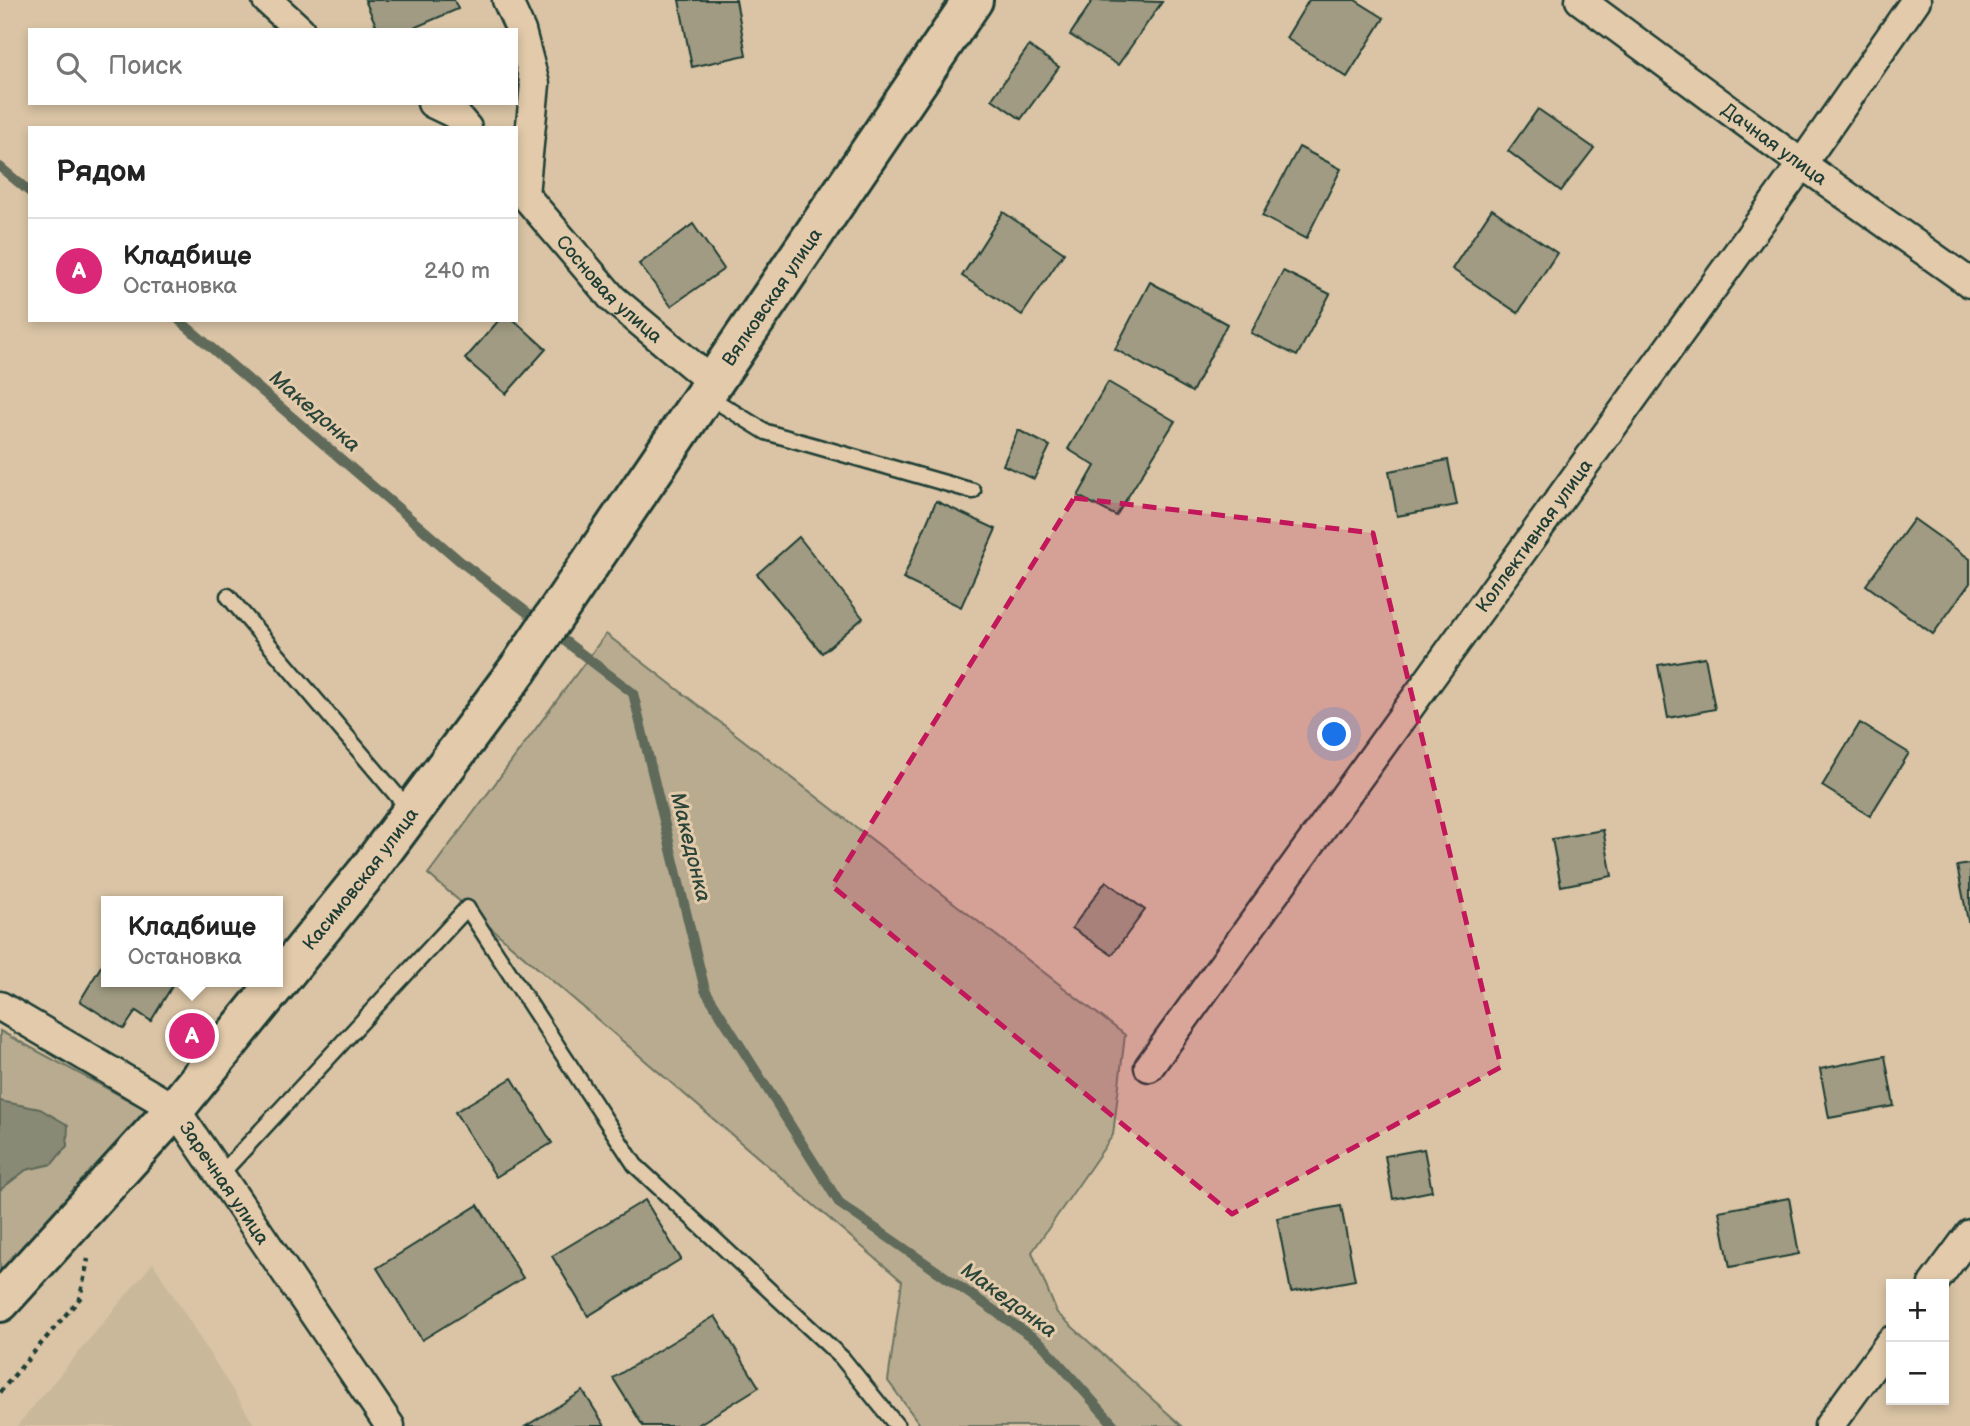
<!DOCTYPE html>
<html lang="ru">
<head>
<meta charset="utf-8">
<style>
	:root { --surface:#fff; --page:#f2f2f2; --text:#222; --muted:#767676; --line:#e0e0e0; --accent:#db2777 }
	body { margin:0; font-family:"Balsamiq Sans",sans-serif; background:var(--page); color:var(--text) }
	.controls { position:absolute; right:21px; bottom:21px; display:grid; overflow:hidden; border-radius:0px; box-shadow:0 4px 10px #0003 }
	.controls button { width:63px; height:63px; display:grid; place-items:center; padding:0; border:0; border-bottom:2px solid var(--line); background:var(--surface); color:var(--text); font:35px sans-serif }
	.you { position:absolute; left:1335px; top:735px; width:24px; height:24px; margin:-18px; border:5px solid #fff; border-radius:50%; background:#1a73e8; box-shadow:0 0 0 10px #1a73e833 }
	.badge { display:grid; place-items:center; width:46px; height:46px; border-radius:50%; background:var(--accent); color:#fff; font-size:23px; font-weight:700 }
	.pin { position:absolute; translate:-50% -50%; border:4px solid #fff; box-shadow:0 2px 7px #0006 }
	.popup { position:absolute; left:101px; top:896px; width:182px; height:91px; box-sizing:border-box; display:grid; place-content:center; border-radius:0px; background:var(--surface); filter:drop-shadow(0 2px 5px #0005); font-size:23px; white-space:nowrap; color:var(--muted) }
	.popup b { font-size:26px; color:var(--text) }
	.popup::after { content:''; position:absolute; left:50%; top:100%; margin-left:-14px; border:14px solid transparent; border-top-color:var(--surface) }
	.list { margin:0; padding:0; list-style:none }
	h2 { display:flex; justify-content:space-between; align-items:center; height:91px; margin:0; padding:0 28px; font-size:30px }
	h2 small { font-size:23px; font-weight:400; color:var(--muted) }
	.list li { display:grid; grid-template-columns:46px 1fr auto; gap:21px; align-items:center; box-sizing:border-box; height:105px; padding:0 28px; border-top:2px solid var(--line) }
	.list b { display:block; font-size:26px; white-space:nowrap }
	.list p { margin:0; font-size:23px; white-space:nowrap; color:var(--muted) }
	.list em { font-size:23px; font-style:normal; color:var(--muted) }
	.icon { flex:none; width:38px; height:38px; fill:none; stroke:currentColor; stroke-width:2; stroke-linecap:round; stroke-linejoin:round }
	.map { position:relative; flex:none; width:1970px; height:1426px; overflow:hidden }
	.search { position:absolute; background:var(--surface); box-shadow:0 4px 10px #0003; left:28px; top:28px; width:490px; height:77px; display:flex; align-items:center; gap:18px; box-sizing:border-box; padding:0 24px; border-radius:0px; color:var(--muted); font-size:26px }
	.panel { position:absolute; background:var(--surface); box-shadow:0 4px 10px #0003; left:28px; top:126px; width:490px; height:196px; border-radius:0px }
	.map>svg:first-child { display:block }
	.built { fill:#c9b89a }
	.green { fill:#b8ab90; stroke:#6c7462; stroke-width:2 }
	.water { fill:#898a74; stroke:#5f6b5a; stroke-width:2 }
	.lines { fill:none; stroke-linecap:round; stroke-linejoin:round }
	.stream { stroke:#5f6b5a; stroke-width:10 }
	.building { fill:#a09b82; stroke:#1f3d34; stroke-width:2 }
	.service-casing { stroke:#1f3d34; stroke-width:19 }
	.minor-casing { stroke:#1f3d34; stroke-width:33 }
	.secondary-casing { stroke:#1f3d34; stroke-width:44 }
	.path { stroke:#1f3d34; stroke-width:4.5; stroke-dasharray:5 5; stroke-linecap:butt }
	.service { stroke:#e2caaa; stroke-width:14 }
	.minor { stroke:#e2caaa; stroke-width:28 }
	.secondary { stroke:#e2caaa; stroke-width:38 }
	.marked { fill:#c2185b; fill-opacity:0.2; stroke:#c2185b; stroke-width:5; stroke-dasharray:14 9; stroke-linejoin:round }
	.labels { text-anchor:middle; stroke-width:6; stroke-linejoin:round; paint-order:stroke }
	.street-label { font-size:19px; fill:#1f3d34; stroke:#e2caaa }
	.water-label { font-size:21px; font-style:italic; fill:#2a453a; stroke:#e2caaa }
</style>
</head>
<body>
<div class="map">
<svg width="1970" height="1426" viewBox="0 0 1970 1426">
	<rect width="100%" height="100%" fill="#dac4a5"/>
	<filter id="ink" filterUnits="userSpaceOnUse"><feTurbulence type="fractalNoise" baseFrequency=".0143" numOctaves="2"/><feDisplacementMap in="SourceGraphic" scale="14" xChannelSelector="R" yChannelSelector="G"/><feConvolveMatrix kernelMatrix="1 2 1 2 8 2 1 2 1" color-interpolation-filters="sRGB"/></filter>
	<g filter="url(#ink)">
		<path class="built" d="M153,1263L255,1426H17Z"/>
		<g class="green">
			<path d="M606,634L1125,1035L1113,1135L1032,1252L1057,1313L1182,1426H921L888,1381L902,1281L428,874Z"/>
			<path d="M0,1031L151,1112L0,1272Z"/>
		</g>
		<path class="water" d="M0,1101L40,1109L68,1125L67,1146L52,1164L26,1170L0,1190Z"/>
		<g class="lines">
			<g class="stream">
				<path d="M0,167L30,192"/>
				<path d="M179,320L461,562L541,623"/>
				<path d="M553,632L633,693L705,990L840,1204L1041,1343L1115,1426"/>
			</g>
		</g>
		<g class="building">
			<path d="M365,0H454L458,9L409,30H378Z"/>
			<path d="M679,0H736L746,55L692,67Z"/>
			<path d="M1093,0L1162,2L1118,65L1070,35Z"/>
			<path d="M1309,0H1355L1384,18L1347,77L1286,38Z"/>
			<path d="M1029,46L1059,67L1021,119L992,99Z"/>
			<path d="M1538,109L1594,148L1561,191L1508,151Z"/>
			<path d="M1299,147L1341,169L1306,239L1262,216Z"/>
			<path d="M1492,209L1557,253L1518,313L1452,269Z"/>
			<path d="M1003,212L1064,253L1022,315L962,276Z"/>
			<path d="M693,224L724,269L671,306L639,264Z"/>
			<path d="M1283,271L1330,294L1297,356L1251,333Z"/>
			<path d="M1150,282L1227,324L1192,392L1115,349Z"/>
			<path d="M499,320H514L546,349L506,394L465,359Z"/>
			<path d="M1108,382L1175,421L1116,516L1078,496L1095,466L1068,449Z"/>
			<path d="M1018,430L1050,446L1034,479L1003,465Z"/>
			<path d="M1448,460L1457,505L1397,516L1389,471Z"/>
			<path d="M936,501L996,529L961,607L903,579Z"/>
			<path d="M1914,519L1970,559V583L1933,634L1866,585Z"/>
			<path d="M799,537L863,618L822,653L757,574Z"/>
			<path d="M1705,657L1715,709L1668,718L1658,665Z"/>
			<path d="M1860,723L1909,753L1870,816L1822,786Z"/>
			<path d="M1603,830L1612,876L1561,886L1552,839Z"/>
			<path d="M1970,864V921H1968L1957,866Z"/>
			<path d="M1106,881L1145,910L1112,955L1072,928Z"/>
			<path d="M106,958V982L174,983L151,1021L136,1011L124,1029L80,1001Z"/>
			<path d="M1885,1056L1894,1106L1829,1118L1820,1069Z"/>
			<path d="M512,1078L552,1143L496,1177L455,1112Z"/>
			<path d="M1424,1149L1432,1191L1393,1199L1385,1156Z"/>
			<path d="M1789,1198L1799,1254L1730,1267L1719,1211Z"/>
			<path d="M645,1200L681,1259L588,1316L552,1256Z"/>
			<path d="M478,1205L523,1278L422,1340L377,1268Z"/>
			<path d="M1341,1206L1355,1280L1291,1292L1277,1218Z"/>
			<path d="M715,1316L759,1387L696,1426H643L613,1378Z"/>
			<path d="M583,1391L605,1426H526Z"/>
		</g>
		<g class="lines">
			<g class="service-casing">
				<g id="service">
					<path d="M706,395L766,432L973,491"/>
					<path d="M228,596L410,811"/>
					<path d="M220,1175L467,908L635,1165L842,1358L897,1426"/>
				</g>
			</g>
			<g class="minor-casing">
				<g id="minor">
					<path d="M267,0L300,30"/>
					<path d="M507,0L521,31L535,84L524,194"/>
					<path id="s1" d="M1580,0L1802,164L1970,283"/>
					<path d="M432,103L455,114L467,128"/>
					<path id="s2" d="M516,185L613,299L712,382"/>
					<path id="s3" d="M0,1006L175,1109L390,1426"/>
					<path id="s4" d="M1149,1067L1802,164L1916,0"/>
					<path d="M1933,1284L1970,1234"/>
					<path d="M1829,1426L1891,1341"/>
				</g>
			</g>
			<g class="secondary-casing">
				<g id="secondary">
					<path id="s5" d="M0,1302L175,1109L367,872L519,668L973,0"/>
				</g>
			</g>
			<path class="path" d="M0,1392L80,1298L88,1259"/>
			<use href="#service" class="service"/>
			<use href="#minor" class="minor"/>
			<use href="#secondary" class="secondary"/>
		</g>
	</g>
	<path class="marked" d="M1074,498L1373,533L1501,1067L1232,1214L832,886Z"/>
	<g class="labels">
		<g class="street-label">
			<text dy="7" stroke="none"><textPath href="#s1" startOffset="242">Дачная улица</textPath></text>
			<text dy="7" stroke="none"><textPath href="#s2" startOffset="140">Сосновая улица</textPath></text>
			<text dy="7" stroke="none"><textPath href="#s5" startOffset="1269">Вялковская улица</textPath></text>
			<text dy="7" stroke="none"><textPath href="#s4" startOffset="656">Коллективная улица</textPath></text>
			<text dy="7" stroke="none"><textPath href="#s5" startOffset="556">Касимовская улица</textPath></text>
			<text dy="7" stroke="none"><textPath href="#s3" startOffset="292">Заречная улица</textPath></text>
		</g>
		<g class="water-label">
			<text transform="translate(315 411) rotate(41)" y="7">Македонка</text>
			<text transform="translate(691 847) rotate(76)" y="7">Македонка</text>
			<text transform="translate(1009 1300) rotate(36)" y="7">Македонка</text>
		</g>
	</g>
</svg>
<div class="controls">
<button>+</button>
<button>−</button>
</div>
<div class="you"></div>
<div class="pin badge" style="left:192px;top:1036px">A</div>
<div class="popup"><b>Кладбище</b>Остановка</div>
<div class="search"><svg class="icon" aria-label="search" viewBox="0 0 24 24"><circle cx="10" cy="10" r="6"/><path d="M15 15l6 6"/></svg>Поиск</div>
<section class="panel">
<h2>Рядом<small></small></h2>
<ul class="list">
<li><span class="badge">A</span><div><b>Кладбище</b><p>Остановка</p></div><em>240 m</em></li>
</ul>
</section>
</div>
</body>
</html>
